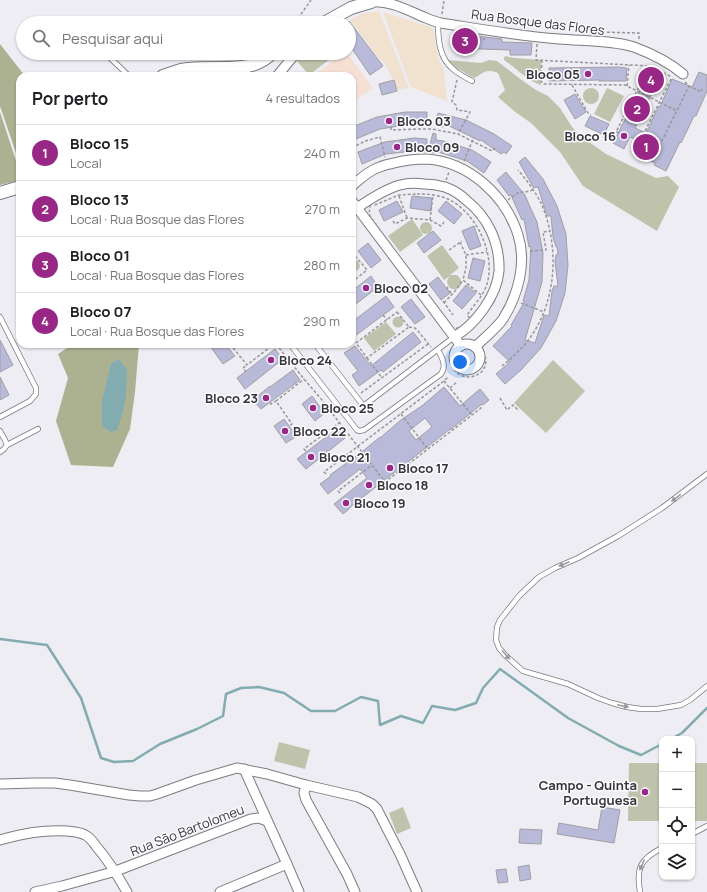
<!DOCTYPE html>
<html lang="pt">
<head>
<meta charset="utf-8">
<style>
	:root { --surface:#fff; --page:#f6f6f6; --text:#202124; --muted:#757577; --line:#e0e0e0; --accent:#982786 }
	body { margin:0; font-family:Manrope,sans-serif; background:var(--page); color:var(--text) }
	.controls { position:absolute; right:12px; bottom:12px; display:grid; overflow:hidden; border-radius:8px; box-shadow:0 1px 3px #0004 }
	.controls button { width:36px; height:36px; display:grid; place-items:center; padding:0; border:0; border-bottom:1px solid var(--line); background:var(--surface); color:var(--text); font:20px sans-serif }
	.you { position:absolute; left:460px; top:362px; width:14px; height:14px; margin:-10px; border:3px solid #fff; border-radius:50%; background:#1a73e8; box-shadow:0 0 0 6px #1a73e833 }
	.badge { display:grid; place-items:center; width:26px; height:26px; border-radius:50%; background:var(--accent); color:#fff; font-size:13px; font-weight:700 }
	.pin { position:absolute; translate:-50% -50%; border:2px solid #fff; box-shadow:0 1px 4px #0006 }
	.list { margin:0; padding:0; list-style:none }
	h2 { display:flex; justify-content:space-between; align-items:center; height:52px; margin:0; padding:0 16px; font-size:17px }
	h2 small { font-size:13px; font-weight:400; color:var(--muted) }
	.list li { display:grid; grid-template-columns:26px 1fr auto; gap:12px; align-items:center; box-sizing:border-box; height:56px; padding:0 16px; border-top:1px solid var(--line) }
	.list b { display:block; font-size:15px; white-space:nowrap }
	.list p { margin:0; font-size:13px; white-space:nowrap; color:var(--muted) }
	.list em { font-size:13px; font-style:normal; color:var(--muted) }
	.icon { flex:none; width:22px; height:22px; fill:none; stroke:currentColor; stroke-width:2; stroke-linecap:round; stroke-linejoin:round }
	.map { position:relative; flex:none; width:707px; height:892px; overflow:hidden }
	.search { position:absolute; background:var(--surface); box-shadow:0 1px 3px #0004; left:16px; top:16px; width:340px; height:44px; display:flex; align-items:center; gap:10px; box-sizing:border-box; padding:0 14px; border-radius:22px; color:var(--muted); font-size:15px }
	.panel { position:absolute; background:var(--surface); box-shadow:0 1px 3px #0004; left:16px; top:72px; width:340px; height:276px; border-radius:12px }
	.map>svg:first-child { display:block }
	.industrial { fill:#f1e1cf }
	.education { fill:#f6dfd3 }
	.green { fill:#bfc3ac }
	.forest { fill:#acb192 }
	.water { fill:#83acb1 }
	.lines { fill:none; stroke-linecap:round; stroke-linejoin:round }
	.stream { stroke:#83acb1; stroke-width:2.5 }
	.building { fill:#b9b9d9; stroke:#9f9fa4; fill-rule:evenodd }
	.service-casing { stroke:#7c7c81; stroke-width:6 }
	.minor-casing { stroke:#7c7c81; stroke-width:11 }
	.tertiary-casing { stroke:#7c7c81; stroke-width:14 }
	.path { stroke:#97979b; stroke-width:1.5; stroke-dasharray:3 2; stroke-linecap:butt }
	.service { stroke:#fff; stroke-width:4.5 }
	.minor { stroke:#fff; stroke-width:9 }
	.tertiary { stroke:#fff; stroke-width:12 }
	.oneway { fill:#9a9a9c }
	.poi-dot { fill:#982786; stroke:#fbfbff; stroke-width:1.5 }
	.labels { text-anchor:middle; stroke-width:3; stroke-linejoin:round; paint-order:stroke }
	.street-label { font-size:13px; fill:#353538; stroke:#fbfbff }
	.poi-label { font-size:13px; font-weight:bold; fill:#353538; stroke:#fbfbff; text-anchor:start }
</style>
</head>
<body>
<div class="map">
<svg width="707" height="892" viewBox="0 0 707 892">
	<rect width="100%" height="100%" fill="#ededf3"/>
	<g class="industrial">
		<path d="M379,11L409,88L398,90L384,62H382L350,20L362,14Z"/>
		<path d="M383,12L433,28L438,58L444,70L447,101L411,87Z"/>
	</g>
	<path class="education" d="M343,53H347L373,88L352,103V76H313Z"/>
	<g class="green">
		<path d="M304,53H338L309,75L297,61L302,54Z"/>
		<path d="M505,56L514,58L541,60V85C526,80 516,68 504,60V58Z"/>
		<path d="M448,60L481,63L489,60L497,61L523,81L536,90L548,96L560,108L572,127L582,137L606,154L656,178L668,176L679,187L657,231L583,186L560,152L531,123L514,111L498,97L505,90L498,73C485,68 484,73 474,78L455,67Z"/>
		<circle cx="591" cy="96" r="8"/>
		<path d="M607,88L624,96L610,122L594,114Z"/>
		<path d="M412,219L423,235L400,252L388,236Z"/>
		<circle cx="426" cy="228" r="6"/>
		<path d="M442,245L459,268L450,275H457C469,285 453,295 448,285C446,281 448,278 450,276L444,280L427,256Z"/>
		<path d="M354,260L358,261L360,266L359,269L354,272L352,271V261Z"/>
		<circle cx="398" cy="322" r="5.5"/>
		<path d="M386,322L396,334L374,351L364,338Z"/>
		<path d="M553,360L585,391L546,433L514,403Z"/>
		<path d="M279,742L310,750L305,769L274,761Z"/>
		<path d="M629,763H662V821H628Z"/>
		<rect x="692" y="763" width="15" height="58"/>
		<path d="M403,807L411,828L397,834L389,813Z"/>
	</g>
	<g class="forest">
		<path d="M0,44L25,76H20V165L0,106Z"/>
		<path d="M0,112L20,173V180L0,185Z"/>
		<path d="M73,344H139L135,392L130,429L113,467L71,465L56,421L68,378L58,354Z"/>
	</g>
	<path class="water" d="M119,359L127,370L126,396L123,411L117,430L111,432L102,426V401L111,364Z"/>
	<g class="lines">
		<g class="stream">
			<path d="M0,639L47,645L81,698L101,758L114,762L133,761L160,744L197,729L223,716L226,694L241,688L259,687L284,693L311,711H335L361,697L378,701L380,725L401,716L423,723L432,706L455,710L476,703L483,688L500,669L568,718L619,746L641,755L662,744"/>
			<path d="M671,739L682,733L707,708"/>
		</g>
	</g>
	<g class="building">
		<path d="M349,21L383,66L370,75L349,44Z"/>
		<path d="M455,35L477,36L502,39V42L532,43L531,55H510V50L481,49L454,48Z"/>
		<path d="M618,67L627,68L626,81H599L601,80L549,81V68Z"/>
		<path d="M651,68L662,73L635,128L646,133L659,106L660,107L672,79L692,87L699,72L707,75V91L696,116H694L681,143L680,142L666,171L654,165L655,163L636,154L641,142L630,137L624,149L613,143L641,88H640L644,79H645Z"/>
		<path d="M394,80L397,91L382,95L379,84Z"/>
		<path d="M575,94L586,112L575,119L564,100Z"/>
		<path d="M405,112H427V125H406L380,129L356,139L352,127L377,117Z"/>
		<path d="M438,113L466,120L494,134L512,146L506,154L504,152L501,154L481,140L480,141L445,124L443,127L435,125Z"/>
		<path d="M590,116L609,124L604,135L585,126Z"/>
		<path d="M433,133L436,134V140L443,141L472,150L491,162L484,173L467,161L435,151V153L428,152Z"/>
		<path d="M414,138L427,139V152L414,151L386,154L362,164L358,152L385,142Z"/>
		<path d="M525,157L543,179L557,206L566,234L568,265L565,293L556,321L541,348L521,370L505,384L496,374L510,362L493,346L512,326L511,325L525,301H523L529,280L531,246L529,247L524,219L522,220L511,195L509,196L497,180L506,172L525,195L531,209L537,222L543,253L542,282L525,340L535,343L544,315L549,316L552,291L554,286H558L555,262L556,255L558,254L557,247H556L553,237L551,216H547L538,187L534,188L532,185L519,162Z"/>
		<path d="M412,196L432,198L431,211L410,208Z"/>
		<path d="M397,201L403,212L384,221L379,210Z"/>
		<path d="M446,201L462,214L454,224L438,211Z"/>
		<path d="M474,226L481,246L470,250L462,231Z"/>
		<path d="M433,231L441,240L424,253L417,243Z"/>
		<path d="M368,243L381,260L371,268L358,251Z"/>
		<path d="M473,258L485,261L480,281L468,278Z"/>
		<path d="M371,276L378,287L352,307V291Z"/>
		<path d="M438,277L450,293L441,300L429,284Z"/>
		<path d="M466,285L476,293L462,309L453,301Z"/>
		<path d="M386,296L394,307L355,336L352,333V322Z"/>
		<path d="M411,299L425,317L415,324L401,307Z"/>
		<path d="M413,332L421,342L383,372L381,370L359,386L352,375L358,371L344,353L355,346L371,366Z"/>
		<path d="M0,340L13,365L0,372Z"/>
		<path d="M214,344H225L235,356L223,364L210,346Z"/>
		<path d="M275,349L283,359L245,389L237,378Z"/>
		<path d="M293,370L300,380L261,409L253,400L270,386V387Z"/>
		<path d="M0,377L9,395L0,400Z"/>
		<path d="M444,387L460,406L480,389L489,400L483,405L482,404L450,430V429L349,508V509L343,514L334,504L367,478L360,469L328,494L320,484L331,476L330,475L363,451L380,437V438L401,420L423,405ZM425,418L432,427L416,440L409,431Z"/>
		<path d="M312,396L320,407L321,406L326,412L315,421L302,404Z"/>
		<path d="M284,419L292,430H293L297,436L286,443L274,426Z"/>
		<path d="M338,428L345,438L306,469L297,459Z"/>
		<path d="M602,807L620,810L614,843L557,834L559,823L598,830Z"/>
		<path d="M520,829L542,830L541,844L519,843Z"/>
		<path d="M529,865L531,879L520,881L518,867Z"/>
		<path d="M506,869L508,882L498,883L496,870Z"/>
	</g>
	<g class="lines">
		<g class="service-casing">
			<g id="service">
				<path d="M438,22C438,39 439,58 453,69C458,74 465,77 472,81"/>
				<path d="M105,53L129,76"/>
				<path d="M0,317L36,388V394L30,401L0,417"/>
				<path d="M290,344L357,430L359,431L364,430L441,374C447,365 442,358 438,350"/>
				<path d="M315,344L362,404L364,405L366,404L454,337"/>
				<path d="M0,431L5,440L7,445L4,449L0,452"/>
				<path d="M7,445L38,429"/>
				<path d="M707,474L662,508L618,536L578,558L555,568L539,577L519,596L500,620L497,627L496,640L499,648L505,655L523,671L568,684L598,698L612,703L627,707L641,709H657L681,705L690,700L707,686"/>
				<path d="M692,834L707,826"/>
				<path d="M640,892C636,868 640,859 662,848"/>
			</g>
		</g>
		<g class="minor-casing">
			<g id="minor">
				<path d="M371,2C390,0 409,11 426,18C431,20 436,22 441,23C480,29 519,36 559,39C583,41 611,40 634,47C650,53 670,63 683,74"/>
				<path d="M277,76L296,53"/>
				<path d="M352,186C360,179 367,172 377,168C382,166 388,164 394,163C405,160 416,159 427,159C469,162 506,196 518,235C527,263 518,295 503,319C495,330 484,338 475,347"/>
				<path d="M352,201L461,346"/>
				<path d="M357,208C370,199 385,189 400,185C408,183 416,183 424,184C431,184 438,185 445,187C453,190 460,194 466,200C488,217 500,243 499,271C497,296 475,325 454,337"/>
				<circle cx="467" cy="357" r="13"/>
				<path d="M244,769L287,864L299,892"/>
				<path d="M0,784L35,783H55L70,785L129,795L140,796H150L157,794L196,780L237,768L267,774L306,785L358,797L372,804L377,809L400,854L417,892"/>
				<path d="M306,785L304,793L306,800L347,874L355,892"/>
				<path d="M0,840C25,833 41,830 67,831C74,832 80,832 85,835C90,837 93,842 96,846C108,860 118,876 127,892"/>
				<path d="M35,892L62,886L116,871L251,819L259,818L267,821"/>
				<path d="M220,892L287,864"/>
			</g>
		</g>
		<g class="tertiary-casing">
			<g id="tertiary">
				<path d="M324,23L351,8L371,2L372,0"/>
				<path d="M163,76L181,70L188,69C199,68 209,68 220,68C238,68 258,68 272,53"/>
				<path d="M0,193L20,187"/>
			</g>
		</g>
		<g class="path">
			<path d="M442,14L444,0"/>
			<path d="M296,23L299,17L311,0"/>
			<path d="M597,32L639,33V41"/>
			<path d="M465,40V38L485,39"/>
			<path d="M537,44L536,60L650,66L672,77"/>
			<path d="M542,60L541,81L544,84L625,85L677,111"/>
			<path d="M457,80L452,102L456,105L457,110L470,112L458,134"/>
			<path d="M685,82L689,86L701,92L702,89"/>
			<path d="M572,85L588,113L591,115"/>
			<path d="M627,86L629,65"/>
			<path d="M391,127V130L419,129H432L458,134L492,151L495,148"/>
			<path d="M619,133L616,132L649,67"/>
			<path d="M640,144L639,143L672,77"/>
			<path d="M352,148L365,141L380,137L385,157"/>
			<path d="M658,153H656L689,86"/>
			<path d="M464,161L474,137"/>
			<path d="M446,180L449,172"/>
			<path d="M417,194C428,194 440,195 450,200C478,215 497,257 486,287C482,297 473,306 467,315L471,319L463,327L452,329L449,325L370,216C369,210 369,206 373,202L375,205L399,195Z"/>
			<path d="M399,196L407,218"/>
			<path d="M508,200L519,192H525L533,190"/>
			<path d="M430,220L433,195"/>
			<path d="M393,221L395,224L407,218L419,219L430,220L441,226L444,222"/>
			<path d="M460,242L466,255V267L463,280L481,295"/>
			<path d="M449,250L462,241"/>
			<path d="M530,251L546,250L543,232L550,231"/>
			<path d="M352,252L367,270L352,282"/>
			<path d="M466,255L487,252"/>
			<path d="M448,287L447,288L452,294"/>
			<path d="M443,301L453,315"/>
			<path d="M444,303L455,291L463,280"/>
			<path d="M521,303L544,312"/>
			<path d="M397,312L409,327L367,358L356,343Z"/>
			<path d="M383,315L387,320"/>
			<path d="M409,327L415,328L418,331L431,347"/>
			<path d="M230,344L247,365L274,344"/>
			<path d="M276,344L304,379L322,400L385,482L472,415L481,408L479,406"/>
			<path d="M453,350C452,355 451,360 452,366C457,380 480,381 485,366C487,361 485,355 483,351"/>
			<path d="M367,358L382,378"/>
			<path d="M502,366C513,357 524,347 532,335C557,297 559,247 542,205C537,194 526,179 518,170"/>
			<path d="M246,372L243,368L247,365"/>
			<path d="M444,381L472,415"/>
			<path d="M450,388L457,382"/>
			<path d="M361,393L428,344"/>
			<path d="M500,398L507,410L513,405L519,411"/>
			<path d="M270,403L271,404L276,401"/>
			<path d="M401,414L427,448"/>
			<path d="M290,425L292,424L276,401L304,379"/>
			<path d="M306,451L304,449L339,423"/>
			<path d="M326,474L324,472L444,381L447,378L446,377"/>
			<path d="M340,493L338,491L372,465"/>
		</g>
		<use href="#service" class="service"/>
		<use href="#minor" class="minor"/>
		<use href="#tertiary" class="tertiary"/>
	</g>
	<defs><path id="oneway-solid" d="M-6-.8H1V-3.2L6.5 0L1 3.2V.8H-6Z"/></defs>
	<g class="oneway">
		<use href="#oneway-solid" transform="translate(676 498) rotate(143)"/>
		<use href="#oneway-solid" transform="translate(564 564) rotate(157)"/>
		<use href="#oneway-solid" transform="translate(506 655) rotate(48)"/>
		<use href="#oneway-solid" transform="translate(623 706) rotate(12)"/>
		<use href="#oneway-solid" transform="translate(642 865) rotate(113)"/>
	</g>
	<g class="poi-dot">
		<circle cx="588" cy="74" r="4"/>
		<circle cx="389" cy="121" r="4"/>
		<circle cx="624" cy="136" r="4"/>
		<circle cx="397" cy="147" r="4"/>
		<circle cx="366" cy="288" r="4"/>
		<circle cx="271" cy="360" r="4"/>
		<circle cx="266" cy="398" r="4"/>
		<circle cx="313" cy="408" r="4"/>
		<circle cx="285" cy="431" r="4"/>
		<circle cx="311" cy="457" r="4"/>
		<circle cx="390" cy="468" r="4"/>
		<circle cx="369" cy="485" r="4"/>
		<circle cx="346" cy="503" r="4"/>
		<circle cx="645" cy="792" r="4"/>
	</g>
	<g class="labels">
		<g class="street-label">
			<text transform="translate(538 22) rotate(7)" y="5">Rua Bosque das Flores</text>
			<text transform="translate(187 830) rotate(-21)" y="5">Rua São Bartolomeu</text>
		</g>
		<g class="poi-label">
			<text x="580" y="79" text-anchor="end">Bloco 05</text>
			<text x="397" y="126">Bloco 03</text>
			<text x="616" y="141" text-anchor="end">Bloco 16</text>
			<text x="405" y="152">Bloco 09</text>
			<text x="374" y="293">Bloco 02</text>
			<text x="279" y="365">Bloco 24</text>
			<text x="258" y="403" text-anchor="end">Bloco 23</text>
			<text x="321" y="413">Bloco 25</text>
			<text x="293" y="436">Bloco 22</text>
			<text x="319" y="462">Bloco 21</text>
			<text x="398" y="473">Bloco 17</text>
			<text x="377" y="490">Bloco 18</text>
			<text x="354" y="508">Bloco 19</text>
			<text x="637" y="790" text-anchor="end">Campo - Quinta<tspan x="637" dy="15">Portuguesa</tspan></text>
		</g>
	</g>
</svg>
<div class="controls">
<button>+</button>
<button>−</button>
<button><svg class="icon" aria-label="locate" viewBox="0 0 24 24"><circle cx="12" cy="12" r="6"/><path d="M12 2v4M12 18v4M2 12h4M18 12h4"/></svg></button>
<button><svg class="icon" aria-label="layers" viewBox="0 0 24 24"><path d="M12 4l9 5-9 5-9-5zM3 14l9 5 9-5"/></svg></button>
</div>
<div class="you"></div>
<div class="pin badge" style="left:646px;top:147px">1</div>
<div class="pin badge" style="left:637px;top:109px">2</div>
<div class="pin badge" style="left:465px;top:41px">3</div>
<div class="pin badge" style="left:651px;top:80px">4</div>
<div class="search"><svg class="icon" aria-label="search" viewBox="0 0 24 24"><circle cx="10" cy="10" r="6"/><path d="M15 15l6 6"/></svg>Pesquisar aqui</div>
<section class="panel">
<h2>Por perto<small>4 resultados</small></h2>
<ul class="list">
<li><span class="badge">1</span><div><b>Bloco 15</b><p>Local</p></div><em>240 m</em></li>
<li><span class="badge">2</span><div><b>Bloco 13</b><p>Local · Rua Bosque das Flores</p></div><em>270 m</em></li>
<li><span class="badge">3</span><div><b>Bloco 01</b><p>Local · Rua Bosque das Flores</p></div><em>280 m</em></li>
<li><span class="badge">4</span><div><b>Bloco 07</b><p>Local · Rua Bosque das Flores</p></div><em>290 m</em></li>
</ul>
</section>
</div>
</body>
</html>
